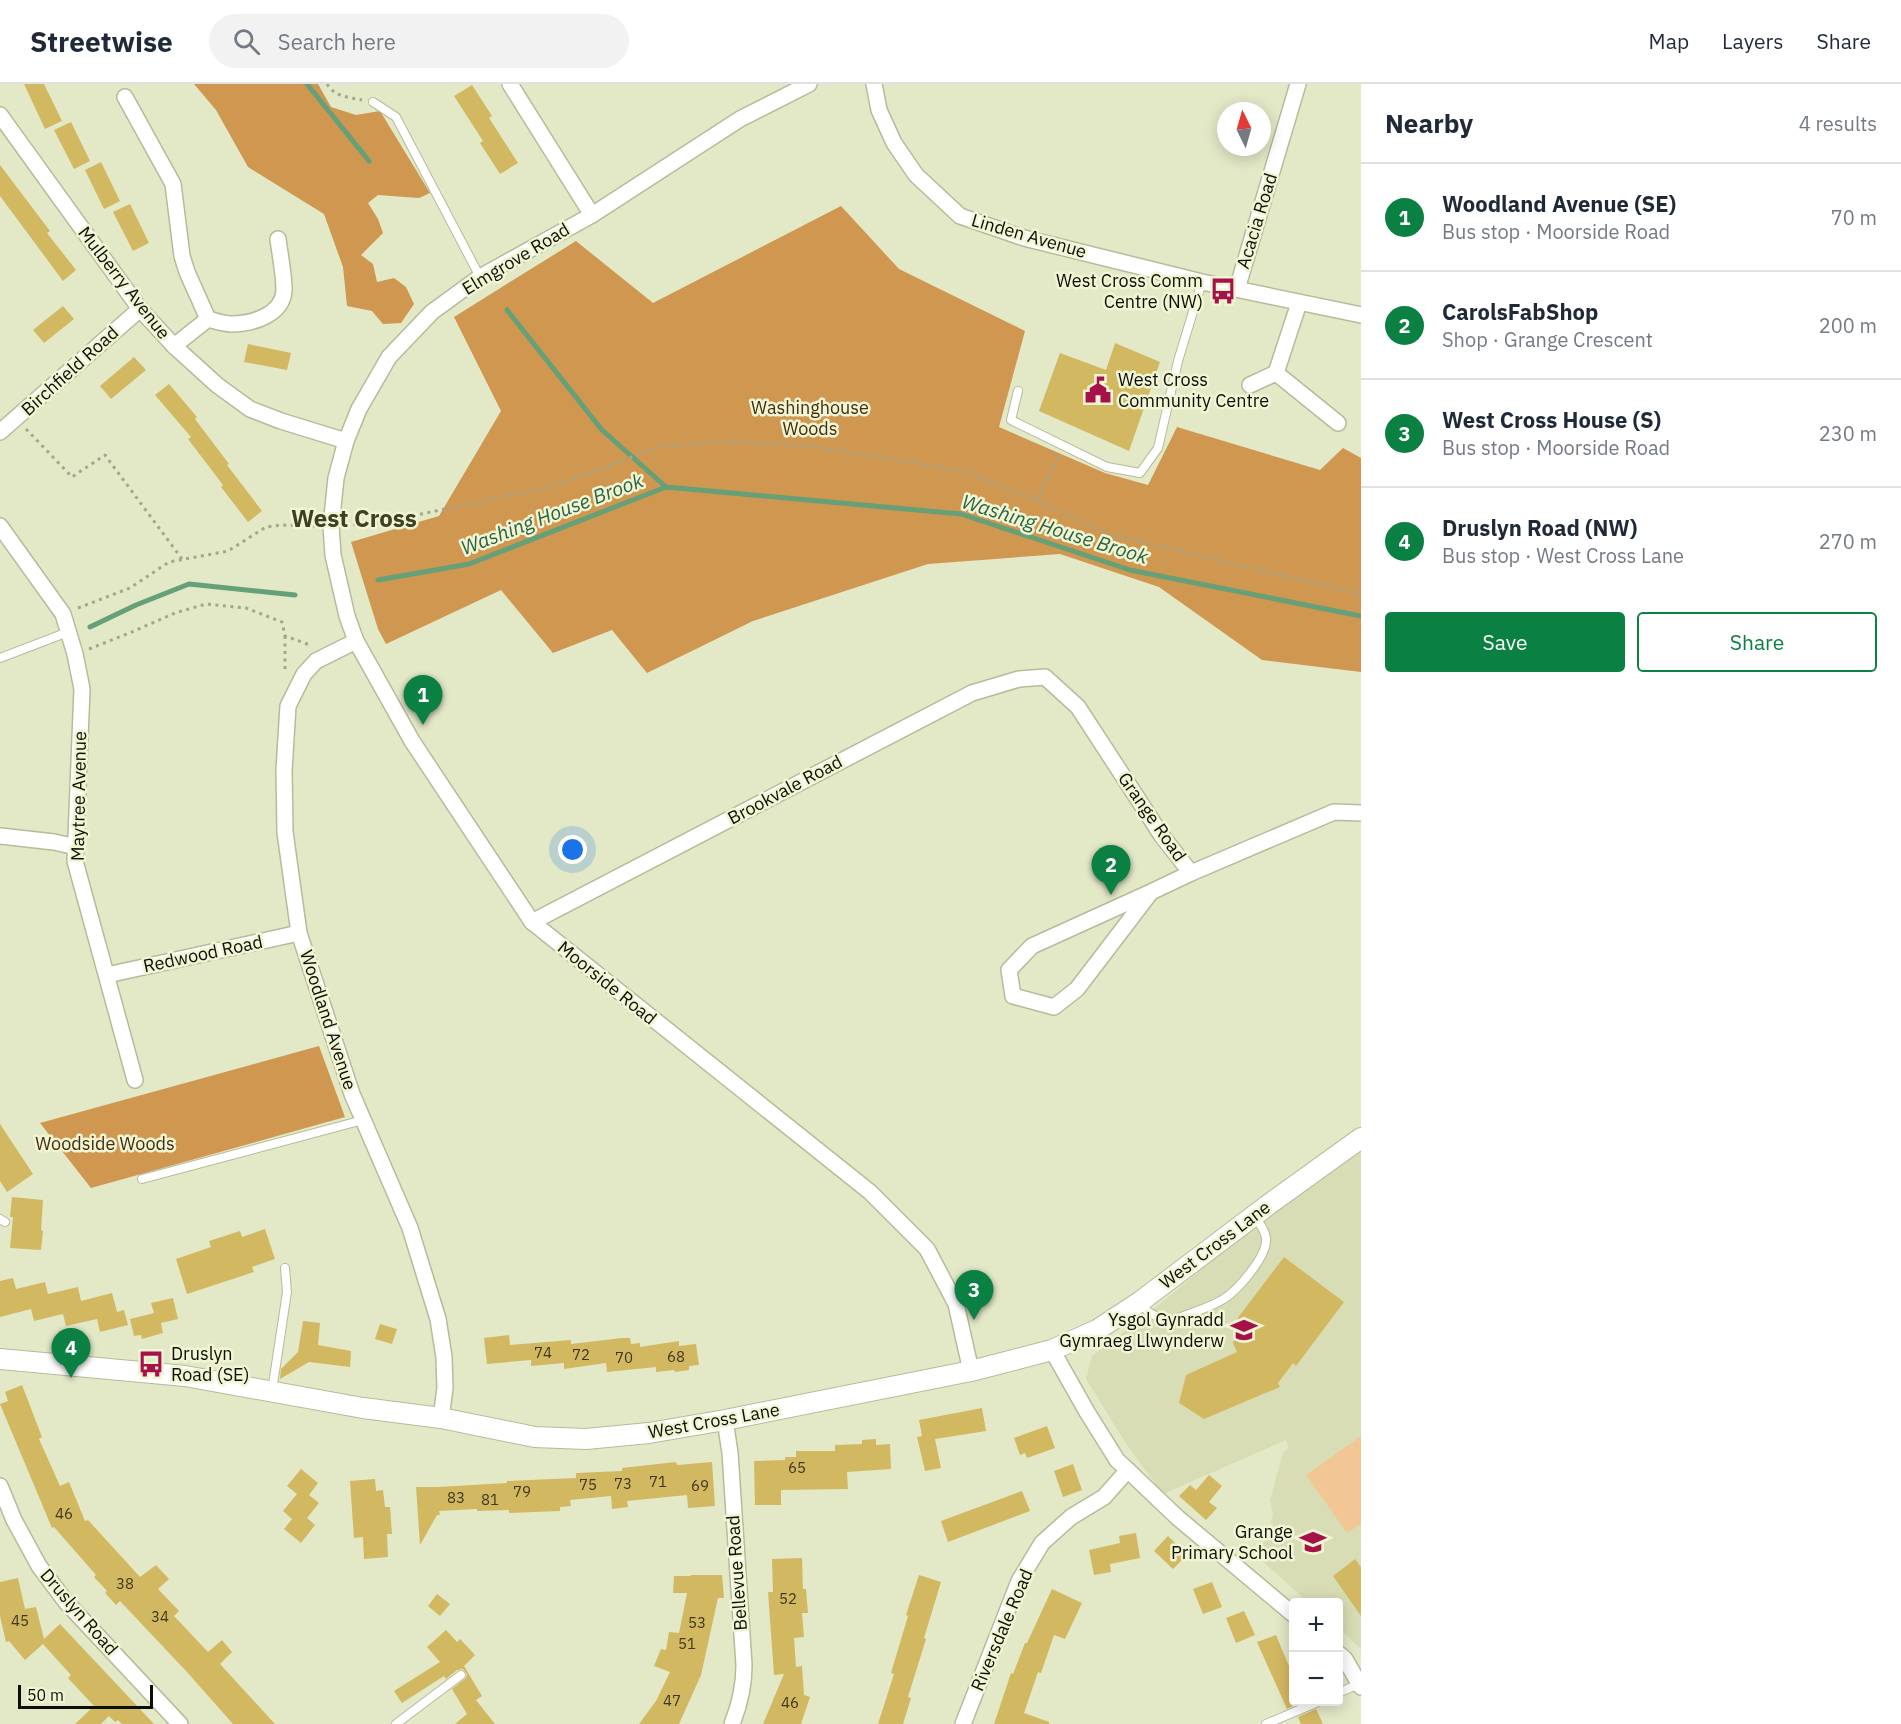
<!DOCTYPE html>
<html lang="en">
<head>
<meta charset="utf-8">
<style>
	:root { --surface:#fff; --page:#f2f2f3; --text:#1f2937; --muted:#747a83; --line:#e0e1e3; --accent:#0b8043 }
	body { margin:0; font-family:"IBM Plex Sans",sans-serif; background:var(--page); color:var(--text) }
	.controls { position:absolute; right:18px; bottom:18px; display:grid; overflow:hidden; border-radius:6px; box-shadow:0 3px 15px #0003 }
	.controls button { width:54px; height:54px; display:grid; place-items:center; padding:0; border:0; border-bottom:2px solid var(--line); background:var(--surface); color:var(--text); font:30px sans-serif }
	.compass { position:absolute; left:1217px; top:18px; width:54px; height:54px; border-radius:50%; background:var(--surface); box-shadow:0 3px 15px #0003; rotate:355deg }
	.scale { position:absolute; left:18px; bottom:15px; width:135px; box-sizing:border-box; padding-left:6px; border:3px solid #0d0e04; border-top:0; font-size:16px; line-height:21px; white-space:nowrap; color:#0d0e04; -webkit-text-stroke:4px #f1f5d4; paint-order:stroke }
	.you { position:absolute; left:573px; top:766px; width:21px; height:21px; margin:-15px; border:4px solid #fff; border-radius:50%; background:#1a73e8; box-shadow:0 0 0 9px #1a73e833 }
	.badge { display:grid; place-items:center; width:39px; height:39px; border-radius:50%; background:var(--accent); color:#fff; font-size:20px; font-weight:700 }
	.pin { position:absolute; translate:-50% -50px; filter:drop-shadow(0 2px 3px #0008) }
	.pin::after { content:''; position:absolute; top:32px; width:21px; height:18px; background:inherit; clip-path:polygon(0 0,100% 0,50% 100%) }
	.list { margin:0; padding:0; list-style:none }
	h2 { display:flex; justify-content:space-between; align-items:center; height:78px; margin:0; padding:0 24px; font-size:26px }
	h2 small { font-size:20px; font-weight:400; color:var(--muted) }
	.list li { display:grid; grid-template-columns:39px 1fr auto; gap:18px; align-items:center; box-sizing:border-box; height:108px; padding:0 24px; border-top:2px solid var(--line) }
	.list b { display:block; font-size:22px; white-space:nowrap }
	.list p { margin:0; font-size:20px; white-space:nowrap; color:var(--muted) }
	.list em { font-size:20px; font-style:normal; color:var(--muted) }
	.actions { display:flex; gap:12px; padding:18px 24px }
	.actions a { flex:1; padding:14px 0; border:2px solid var(--accent); border-radius:6px; text-align:center; font-size:21px; color:var(--accent) }
	.actions .main { background:var(--accent); color:#fff }
	.icon { flex:none; width:33px; height:33px; fill:none; stroke:currentColor; stroke-width:2; stroke-linecap:round; stroke-linejoin:round }
	.map { position:relative; flex:none; width:1361px; height:1640px; overflow:hidden }
	header { display:flex; align-items:center; gap:36px; box-sizing:border-box; height:84px; padding:0 30px; background:var(--surface); border-bottom:2px solid var(--line) }
	header strong { font-size:28px }
	nav { display:flex; gap:33px; margin-inline-start:auto; font-size:21px }
	.search { width:420px; height:54px; background:var(--page); display:flex; align-items:center; gap:15px; box-sizing:border-box; padding:0 21px; border-radius:33px; color:var(--muted); font-size:22px }
	main { display:flex }
	aside { flex:1; background:var(--surface) }
	.map>svg:first-child { display:block }
	.built { fill:#d8ddb5 }
	.green { fill:#f3c794 }
	.forest { fill:#cf9750 }
	.lines { fill:none; stroke-linecap:round; stroke-linejoin:round }
	.stream { stroke:#65a079; stroke-width:5 }
	.building { fill:#d3b862 }
	.service-casing { stroke:#b7bb9b; stroke-width:10 }
	.minor-casing { stroke:#b7bb9b; stroke-width:18 }
	.tertiary-casing { stroke:#b7bb9b; stroke-width:22 }
	.path { stroke:#a3a68c; stroke-width:3; stroke-dasharray:3 4.5; stroke-linecap:butt }
	.service { stroke:#fff; stroke-width:8 }
	.minor { stroke:#fff; stroke-width:15 }
	.tertiary { stroke:#fff; stroke-width:20 }
	.labels { text-anchor:middle; stroke-width:5; stroke-linejoin:round; paint-order:stroke }
	.number-label { font-size:15px; fill:#3e381c }
	.street-label { font-size:18px; fill:#0d0e04; stroke:#f1f5d4 }
	.poi-label { font-size:18px; fill:#0d0e04; stroke:#f1f5d4; text-anchor:end }
	.park-label { font-size:18px; fill:#442d0e; stroke:#f1f5d4 }
	.water-label { font-size:20px; font-style:italic; fill:#276341; stroke:#f1f5d4 }
	.district-label { font-size:24px; font-weight:bold; fill:#3d4024; stroke:#f1f5d4 }
</style>
</head>
<body>
<header>
<strong>Streetwise</strong>
<div class="search"><svg class="icon" aria-label="search" viewBox="0 0 24 24"><circle cx="10" cy="10" r="6"/><path d="M15 15l6 6"/></svg>Search here</div>
<nav><a>Map</a><a>Layers</a><a>Share</a></nav>
</header>
<main>
<div class="map">
<svg width="1361" height="1640" viewBox="0 0 1361 1640">
	<rect width="100%" height="100%" fill="#e3e8c7"/>
	<path class="built" d="M1361,1065V1565L1339,1545L1338,1518H1308L1252,1468L1276,1448L1271,1438L1273,1430L1270,1416L1283,1369L1289,1364L1286,1356L1163,1410L1127,1361L1086,1295L1092,1272L1160,1220L1269,1128Z"/>
	<path class="green" d="M1361,1352V1440L1347,1449L1306,1391Z"/>
	<g class="forest">
		<path d="M194,0H318L331,23L356,31L380,27L430,109L419,114L378,111L368,119L378,135L383,149L361,171L373,180L377,198L394,194L406,203L414,220L401,239L383,240L372,227L347,222L343,183L324,130L248,83L216,26Z"/>
		<path d="M841,122L899,185L1025,247L999,343L1105,389L1148,401L1177,343L1320,386L1343,364L1361,374V588L1262,576L1159,503L1060,470L928,480L753,537L647,589L612,546L553,569L501,506L386,560L378,545L351,458L439,432L501,327L454,233L576,157L653,219Z"/>
		<path d="M319,962L345,1033L91,1104L40,1039Z"/>
	</g>
	<g class="lines">
		<g class="stream">
			<path d="M307,0L369,77"/>
			<path d="M507,226L602,346L666,403"/>
			<path d="M378,496L469,480L666,403L961,430L1130,486L1361,532"/>
			<path d="M90,543L136,521L189,500L295,511"/>
		</g>
	</g>
	<g class="building">
		<path d="M24,0H44L62,37L45,45Z"/>
		<path d="M472,1L492,32L489,34L518,79L500,90L480,59L483,57L454,12Z"/>
		<path d="M71,38L90,77L74,85L54,46Z"/>
		<path d="M101,78L120,117L104,125L85,86Z"/>
		<path d="M0,81L50,147L47,149L76,186L63,197L0,112Z"/>
		<path d="M130,120L149,159L133,167L113,128Z"/>
		<path d="M63,222L74,235L44,259L33,246Z"/>
		<path d="M1115,259L1160,278L1129,367L1039,327L1060,269L1106,286Z"/>
		<path d="M248,260L291,269L287,286L244,278Z"/>
		<path d="M134,273L146,286L111,315L100,302Z"/>
		<path d="M169,300L197,333L195,335L229,380L227,381L262,427L248,438L221,403L223,401L188,355L191,353L155,311Z"/>
		<path d="M0,1040L33,1090L7,1108L0,1097Z"/>
		<path d="M12,1113L43,1116L41,1146L43,1147L41,1166L10,1164L13,1133H10Z"/>
		<path d="M265,1145L275,1175L252,1183L254,1188L187,1210L176,1175L211,1163L209,1157L240,1147L242,1153Z"/>
		<path d="M1284,1173L1344,1218L1296,1282L1293,1279L1278,1299L1280,1303L1204,1335L1179,1319L1186,1291L1237,1268L1233,1259L1235,1252L1244,1240L1237,1235Z"/>
		<path d="M13,1194L16,1205L45,1198L48,1210L78,1203L81,1217L112,1209L117,1228L124,1226L128,1241L100,1248L97,1235L66,1242L63,1230L34,1237L31,1225L0,1233V1197Z"/>
		<path d="M173,1214L178,1235L161,1239L163,1249L142,1255L141,1251L134,1252L130,1235L154,1229L151,1219Z"/>
		<path d="M303,1237L320,1239L318,1261L351,1267L350,1283L309,1278L280,1295L281,1285L298,1268Z"/>
		<path d="M380,1240L397,1245L392,1260L375,1255Z"/>
		<path d="M509,1251L510,1261L571,1256V1260L622,1254H630L631,1260L640,1259V1263L679,1257V1262L696,1260L699,1281L689,1282V1286L675,1288L674,1286L656,1288V1283L607,1288L606,1279L564,1285V1279L531,1282V1276L487,1280L484,1254Z"/>
		<path d="M22,1301L42,1353L39,1355L60,1402L69,1398L85,1437L88,1436L140,1493L156,1481L169,1495L158,1505L179,1527L174,1532L208,1568L222,1556L232,1568L220,1580L275,1640H233L187,1588L120,1517L116,1521L105,1509L107,1507L94,1493L96,1491L54,1443L52,1444L0,1320L8,1317L5,1308Z"/>
		<path d="M982,1324L986,1347L935,1355L941,1384L925,1387L917,1353L922,1352L919,1336Z"/>
		<path d="M1047,1342L1055,1364L1027,1374L1025,1369L1020,1371L1014,1354Z"/>
		<path d="M876,1355V1361L890,1360L891,1385L847,1388L848,1405L781,1406V1421H755L754,1377L785,1376V1373H796V1367H835V1361L862,1360V1356Z"/>
		<path d="M676,1378L677,1381L712,1378L715,1422L688,1424L687,1411L627,1417L628,1423L612,1425L611,1412L570,1416L571,1422L560,1423V1427L509,1429V1426L477,1427V1425L439,1427L440,1431H437L420,1461L416,1403H438L507,1399V1397L576,1394V1389L622,1387V1384Z"/>
		<path d="M1073,1380L1082,1406L1063,1413L1054,1387Z"/>
		<path d="M301,1385L318,1399L309,1411L319,1419L307,1434L315,1441L301,1459L284,1445L292,1435L283,1427L297,1410L287,1402Z"/>
		<path d="M1209,1391L1222,1402L1209,1418L1217,1424L1206,1436L1179,1412L1190,1401L1196,1406Z"/>
		<path d="M375,1395L376,1407L383,1406L385,1423H390L392,1450H387L388,1473L364,1475L363,1453L354,1454L350,1397Z"/>
		<path d="M1022,1407L1030,1427L948,1458L941,1437Z"/>
		<path d="M1136,1449L1140,1474L1110,1480L1111,1488L1094,1491L1089,1466L1120,1459L1119,1452Z"/>
		<path d="M1168,1452L1187,1471L1173,1485L1154,1467Z"/>
		<path d="M802,1474L803,1505H806L808,1529H802L804,1553L794,1554L796,1583L802,1582L804,1611L810,1613L801,1640H763L784,1590L774,1591L768,1508H773L772,1475Z"/>
		<path d="M1355,1475L1361,1483V1532L1333,1492Z"/>
		<path d="M691,1491H722L724,1514H718L701,1591L679,1640H639L656,1617L670,1588L654,1582L661,1565L666,1566L669,1548L679,1549L687,1509H673L674,1492H691Z"/>
		<path d="M919,1491L941,1498L924,1554L926,1555L908,1613L911,1614L903,1640H878L894,1590L891,1589L908,1532L906,1531Z"/>
		<path d="M18,1494L25,1525L36,1523L44,1555L60,1540L154,1640H122L118,1636L115,1638L109,1632L101,1640H75L94,1622L68,1594L71,1591L43,1560L25,1576L9,1557L6,1558L0,1532V1498Z"/>
		<path d="M1212,1498L1222,1523L1203,1530L1193,1505Z"/>
		<path d="M1052,1505L1082,1519L1065,1555L1054,1551L1041,1589L1038,1588L1024,1629L1049,1638V1640H994L1011,1589L1013,1590L1025,1559H1027Z"/>
		<path d="M437,1510L450,1520L440,1532L428,1522Z"/>
		<path d="M1244,1527L1255,1551L1236,1559L1226,1534Z"/>
		<path d="M446,1546L457,1558L460,1555L475,1571L464,1582L482,1612L476,1616L495,1640H455L467,1630L452,1605L466,1594L467,1590L463,1585L457,1586L446,1595L444,1592L402,1619L394,1607L440,1578L427,1563Z"/>
		<path d="M1276,1551L1293,1592V1617H1304L1287,1625L1257,1558Z"/>
		<path d="M1316,1625L1323,1640H1301L1298,1633Z"/>
	</g>
	<g class="lines">
		<g class="service-casing">
			<g id="service">
				<path d="M373,18L396,33L480,193"/>
				<path d="M1018,307L1011,336L1107,383L1140,389L1158,364L1178,277L1202,198"/>
				<path d="M0,574L68,548"/>
				<path d="M142,1095L363,1036"/>
				<path d="M0,1135L5,1138"/>
				<path d="M1141,1218L1148,1228L1167,1238C1185,1231 1204,1226 1220,1217C1236,1209 1268,1172 1266,1154C1265,1146 1259,1139 1255,1133"/>
				<path d="M272,1307L287,1208L285,1184"/>
				<path d="M1338,1609L1359,1600"/>
				<path d="M396,1640L461,1591"/>
				<path d="M1266,1640L1318,1618"/>
			</g>
		</g>
		<g class="minor-casing">
			<g id="minor">
				<path d="M510,0L592,131"/>
				<path d="M809,0L740,35L592,131L480,193L432,228L389,273L359,325L346,357L336,394L331,442L333,471L347,532L356,557L412,657L532,838L870,1108L927,1165L956,1220L971,1287"/>
				<path d="M874,0L879,26L894,59L916,91L960,132L1024,154L1202,198L1361,231"/>
				<path d="M125,13L173,100L182,172L187,188L208,235"/>
				<path d="M0,31L140,225L174,262L217,301L250,325L281,337L346,357"/>
				<path d="M1237,205L1298,0"/>
				<path d="M1299,219L1276,289L1338,339"/>
				<path d="M174,262L208,235C215,237 224,240 231,240C252,240 283,231 284,206C284,190 280,171 278,155"/>
				<path d="M1250,301L1276,289"/>
				<path d="M0,348L140,225"/>
				<path d="M0,442L63,530L75,570L82,605L75,777L135,996"/>
				<path d="M356,557L316,577L304,590L288,622L284,686L285,748L299,849L352,1010L410,1144L438,1235L444,1273L445,1304L441,1334"/>
				<path d="M0,752L54,758L76,763"/>
				<path d="M1151,808L1032,862L1009,886L1013,912L1054,923L1077,905L1151,808L1191,789"/>
				<path d="M532,838L972,609L1019,595L1045,593L1078,623L1162,752L1191,789L1334,728L1361,729"/>
				<path d="M107,891L299,849"/>
				<path d="M1052,1266L1087,1328L1117,1376L1178,1434L1294,1531"/>
				<path d="M725,1336L730,1369L744,1581C744,1602 740,1620 732,1640"/>
				<path d="M0,1402L14,1436L39,1482L66,1518L180,1640"/>
				<path d="M1338,1569L1345,1575L1361,1603"/>
				<path d="M963,1640L1019,1497L1042,1459L1071,1433L1104,1413L1128,1386"/>
			</g>
		</g>
		<g class="tertiary-casing">
			<path id="tertiary" d="M0,1275L185,1292L363,1324L441,1334L535,1353L586,1355L649,1349L725,1336L971,1287L1052,1266L1097,1246L1141,1217L1268,1121L1361,1054"/>
		</g>
		<g class="path">
			<path d="M327,0C335,13 348,13 362,16"/>
			<path d="M26,345L72,393L105,371L182,475"/>
			<path d="M1037,416L1059,372"/>
			<path d="M346,441L379,439L554,402L662,362L726,358L809,362L961,386L1037,416L1108,450L1361,510"/>
			<path d="M78,524L130,504L169,478L228,467L266,443L281,441L316,442"/>
			<path d="M285,552V589"/>
			<path d="M89,565L132,548L175,529L206,520L246,524L282,538L285,552L310,561"/>
		</g>
		<use href="#service" class="service"/>
		<use href="#minor" class="minor"/>
		<use href="#tertiary" class="tertiary"/>
	</g>
	<defs>
		<g id="bus-bare" transform="scale(2.07)"><path d="M-5-6H5V4H4V6H2V4H-2V6H-4V4H-5ZM-3.5-4V0h7V-4ZM-3.5 1.2v1.5H-2V1.2ZM2 1.2v1.5H3.5V1.2Z" fill="#a61149" stroke="#f1f5d4" stroke-width="2.5" paint-order="stroke"/></g>
		<g id="civic-bare" transform="scale(2.07)"><path d="M-.6-6.5H3V-4.5H.6V-3L4-1V1h2V6H-6V1h2V-1L-.6-3ZM-1.2 2.5V6h2.4V2.5Z" fill="#a61149" stroke="#f1f5d4" stroke-width="2.5" paint-order="stroke"/></g>
		<g id="school-bare" transform="scale(2.07)"><path d="M0-5L7-2L0 1L-7-2ZM-4 1L0 2.5L4 1V4Q0 6-4 4Z" fill="#a61149" stroke="#f1f5d4" stroke-width="2.5" paint-order="stroke"/></g>
	</defs>
	<g fill-rule="evenodd">
		<use href="#bus-bare" x="1223" y="207"/>
		<use href="#civic-bare" x="1098" y="306"/>
		<use href="#school-bare" x="1244" y="1246"/>
		<use href="#bus-bare" x="151" y="1280"/>
		<use href="#school-bare" x="1313" y="1458"/>
	</g>
	<g class="labels">
		<g class="number-label">
			<text x="543" y="1274">74</text>
			<text x="581" y="1276">72</text>
			<text x="676" y="1278">68</text>
			<text x="624" y="1279">70</text>
			<text x="797" y="1389">65</text>
			<text x="658" y="1403">71</text>
			<text x="623" y="1405">73</text>
			<text x="588" y="1406">75</text>
			<text x="700" y="1407">69</text>
			<text x="522" y="1413">79</text>
			<text x="456" y="1419">83</text>
			<text x="490" y="1421">81</text>
			<text x="64" y="1435">46</text>
			<text x="125" y="1505">38</text>
			<text x="788" y="1520">52</text>
			<text x="160" y="1538">34</text>
			<text x="20" y="1542">45</text>
			<text x="697" y="1544">53</text>
			<text x="687" y="1565">51</text>
			<text x="672" y="1622">47</text>
			<text x="790" y="1624">46</text>
		</g>
		<g class="street-label">
			<text transform="translate(1257 137) rotate(-73)" y="6">Acacia Road</text>
			<text transform="translate(1029 152) rotate(16)" y="6">Linden Avenue</text>
			<text transform="translate(516 175) rotate(-31)" y="6">Elmgrove Road</text>
			<text transform="translate(124 199) rotate(52)" y="6">Mulberry Avenue</text>
			<text transform="translate(70 287) rotate(-42)" y="6">Birchfield Road</text>
			<text transform="translate(785 706) rotate(-28)" y="6">Brookvale Road</text>
			<text transform="translate(79 712) rotate(-89)" y="6">Maytree Avenue</text>
			<text transform="translate(1152 733) rotate(55)" y="6">Grange Road</text>
			<text transform="translate(203 870) rotate(-12)" y="6">Redwood Road</text>
			<text transform="translate(607 899) rotate(39)" y="6">Moorside Road</text>
			<text transform="translate(328 936) rotate(72)" y="6">Woodland Avenue</text>
			<text transform="translate(1215 1161) rotate(-37)" y="6">West Cross Lane</text>
			<text transform="translate(714 1337) rotate(-10)" y="6">West Cross Lane</text>
			<text transform="translate(737 1489) rotate(-94)" y="6">Bellevue Road</text>
			<text transform="translate(79 1528) rotate(49)" y="6">Druslyn Road</text>
			<text transform="translate(1002 1546) rotate(-67)" y="6">Riversdale Road</text>
		</g>
		<g class="poi-label">
			<text x="1203" y="203">West Cross Comm<tspan x="1203" dy="21">Centre (NW)</tspan></text>
			<text x="1118" y="302" text-anchor="start">West Cross<tspan x="1118" dy="21">Community Centre</tspan></text>
			<text x="1224" y="1242">Ysgol Gynradd<tspan x="1224" dy="21">Gymraeg Llwynderw</tspan></text>
			<text x="171" y="1276" text-anchor="start">Druslyn<tspan x="171" dy="21">Road (SE)</tspan></text>
			<text x="1293" y="1454">Grange<tspan x="1293" dy="21">Primary School</tspan></text>
		</g>
		<g class="park-label">
			<text x="810" y="330">Washinghouse<tspan x="810" dy="21">Woods</tspan></text>
			<text x="105" y="1066">Woodside Woods</text>
		</g>
		<g class="water-label">
			<text transform="translate(552 430) rotate(-21)" y="7">Washing House Brook</text>
			<text transform="translate(1055 445) rotate(17)" y="7">Washing House Brook</text>
		</g>
		<g class="district-label">
			<text x="354" y="443">West Cross</text>
		</g>
	</g>
</svg>
<div class="controls">
<button>+</button>
<button>−</button>
</div>
<svg class="compass" viewBox="-18 -18 36 36"><path d="M0-13l5 13h-10z" fill="#e53935"/><path d="M0 13l5-13h-10z" fill="#747a83"/></svg>
<div class="scale">50 m</div>
<div class="you"></div>
<div class="pin badge" style="left:423px;top:641px">1</div>
<div class="pin badge" style="left:1111px;top:811px">2</div>
<div class="pin badge" style="left:974px;top:1236px">3</div>
<div class="pin badge" style="left:71px;top:1294px">4</div>
</div>
<aside>
<h2>Nearby<small>4 results</small></h2>
<ul class="list">
<li><span class="badge">1</span><div><b>Woodland Avenue (SE)</b><p>Bus stop · Moorside Road</p></div><em>70 m</em></li>
<li><span class="badge">2</span><div><b>CarolsFabShop</b><p>Shop · Grange Crescent</p></div><em>200 m</em></li>
<li><span class="badge">3</span><div><b>West Cross House (S)</b><p>Bus stop · Moorside Road</p></div><em>230 m</em></li>
<li><span class="badge">4</span><div><b>Druslyn Road (NW)</b><p>Bus stop · West Cross Lane</p></div><em>270 m</em></li>
</ul>
<div class="actions"><a class="main">Save</a><a>Share</a></div>
</aside>
</main>
</body>
</html>
